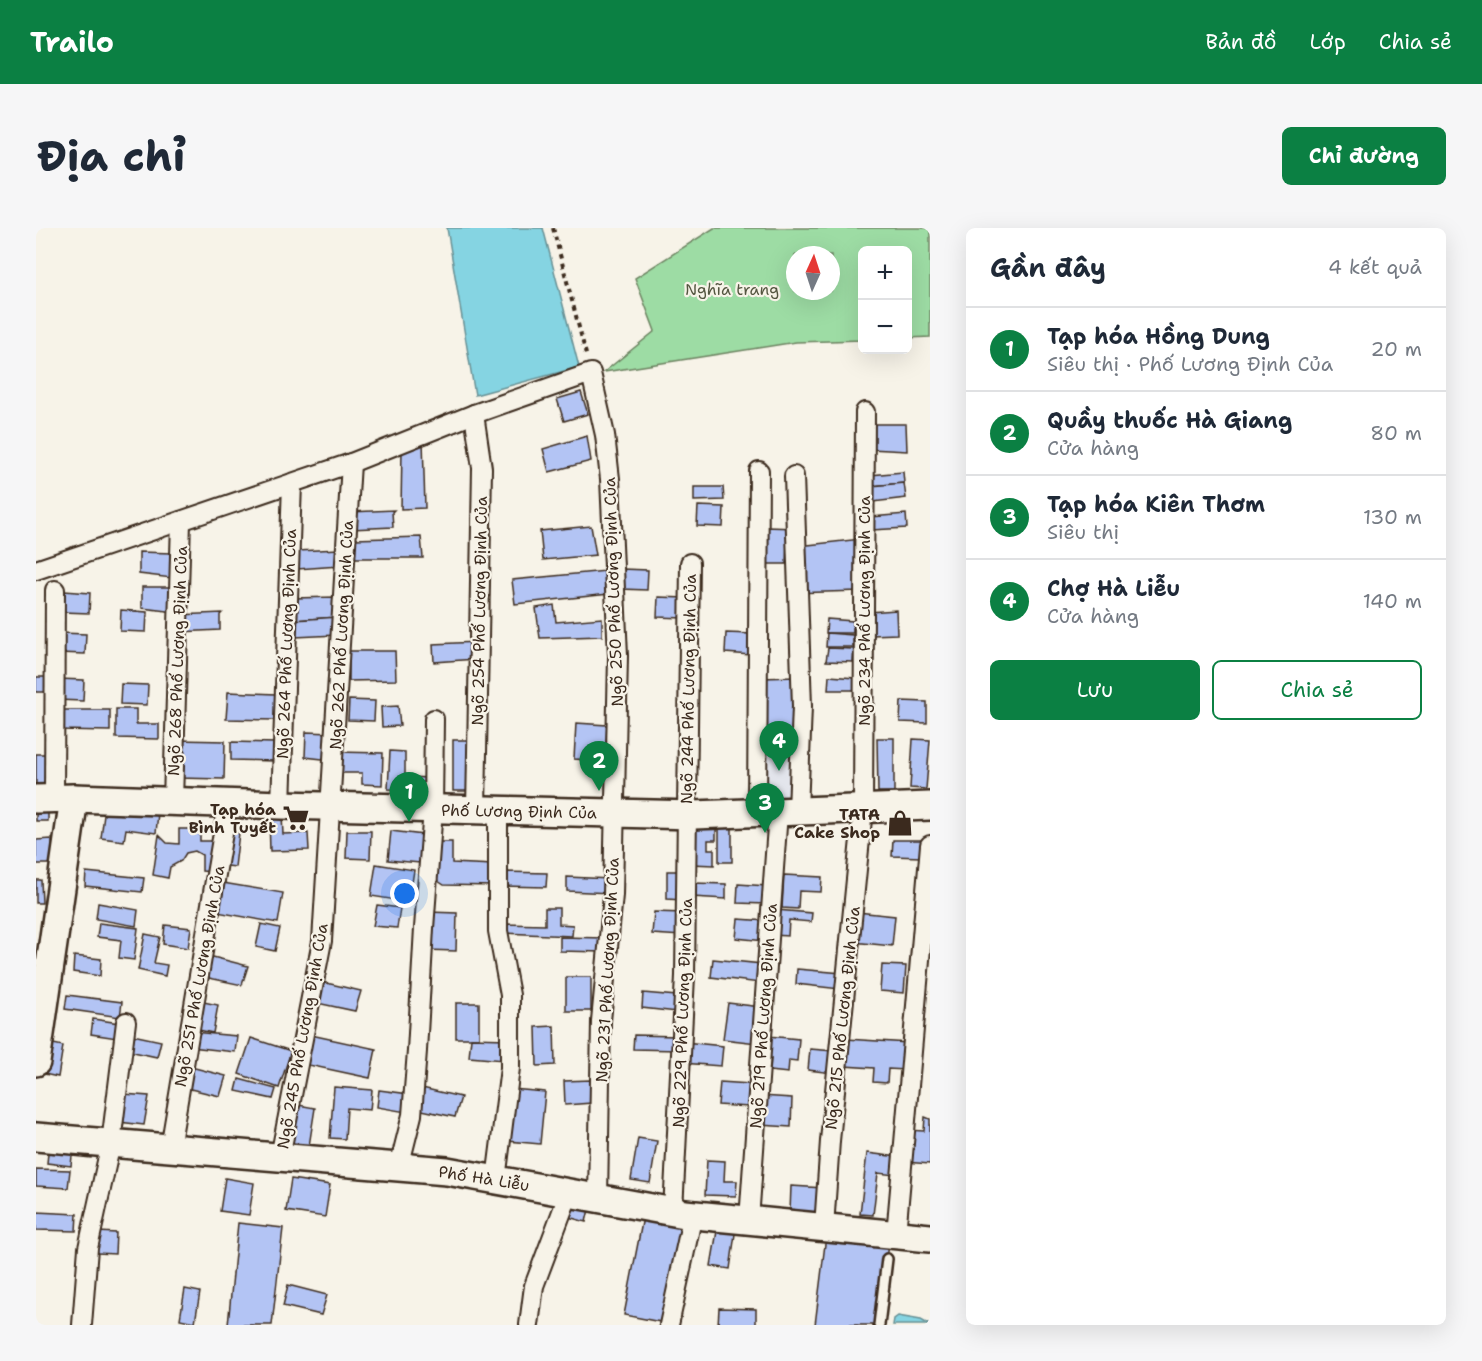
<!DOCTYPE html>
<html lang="vi">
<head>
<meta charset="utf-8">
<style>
	:root { --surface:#fff; --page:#f6f6f7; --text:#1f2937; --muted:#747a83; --line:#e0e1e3; --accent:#0b8043 }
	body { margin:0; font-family:"Shantell Sans",sans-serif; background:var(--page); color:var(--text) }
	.controls { position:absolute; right:18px; top:18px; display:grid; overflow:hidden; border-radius:9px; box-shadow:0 6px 24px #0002 }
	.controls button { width:54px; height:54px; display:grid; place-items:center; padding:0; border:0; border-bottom:2px solid var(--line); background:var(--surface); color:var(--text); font:30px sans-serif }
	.compass { position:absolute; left:750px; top:18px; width:54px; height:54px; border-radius:50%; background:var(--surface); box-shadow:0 6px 24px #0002; rotate:3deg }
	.you { position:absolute; left:369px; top:666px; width:21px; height:21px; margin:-15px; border:4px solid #fff; border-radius:50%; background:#1a73e8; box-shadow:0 0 0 9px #1a73e833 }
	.badge { display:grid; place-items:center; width:39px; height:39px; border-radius:50%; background:var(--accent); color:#fff; font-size:20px; font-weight:700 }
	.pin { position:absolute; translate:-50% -50px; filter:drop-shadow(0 2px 3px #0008) }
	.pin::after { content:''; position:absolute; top:32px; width:21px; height:18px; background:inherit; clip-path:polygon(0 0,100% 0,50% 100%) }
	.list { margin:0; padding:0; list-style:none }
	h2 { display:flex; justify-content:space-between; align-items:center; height:78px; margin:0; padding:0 24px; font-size:26px }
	h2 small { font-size:20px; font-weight:400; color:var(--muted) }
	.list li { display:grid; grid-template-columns:39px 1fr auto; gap:18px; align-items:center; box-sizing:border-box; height:84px; padding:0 24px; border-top:2px solid var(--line) }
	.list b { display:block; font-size:22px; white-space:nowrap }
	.list p { margin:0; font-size:20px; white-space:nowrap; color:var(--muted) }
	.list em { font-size:20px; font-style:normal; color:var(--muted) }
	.actions { display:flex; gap:12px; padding:18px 24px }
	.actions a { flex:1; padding:14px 0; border:2px solid var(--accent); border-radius:9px; text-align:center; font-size:21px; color:var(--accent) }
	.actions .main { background:var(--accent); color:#fff }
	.map { position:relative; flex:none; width:894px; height:1097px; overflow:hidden; border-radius:9px }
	header { display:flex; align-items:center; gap:36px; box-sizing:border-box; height:84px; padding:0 30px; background:var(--accent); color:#fff }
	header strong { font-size:28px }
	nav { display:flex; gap:33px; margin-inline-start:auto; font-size:21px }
	.intro { display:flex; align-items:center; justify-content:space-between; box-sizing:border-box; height:144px; padding:0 36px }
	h1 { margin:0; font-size:42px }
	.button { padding:15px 27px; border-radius:9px; background:var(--accent); color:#fff; font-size:21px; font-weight:700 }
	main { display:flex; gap:36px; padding:0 36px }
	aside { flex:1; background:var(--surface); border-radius:9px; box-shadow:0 6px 24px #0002 }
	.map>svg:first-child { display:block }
	.built { fill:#e3e5ec }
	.green { fill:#9ddca4; stroke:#6c8361; stroke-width:1.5; fill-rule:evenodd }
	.water { fill:#85d4e2; stroke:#679094; stroke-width:1.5 }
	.building { fill:#b3c4f4; stroke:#3b2a1e; stroke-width:1.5 }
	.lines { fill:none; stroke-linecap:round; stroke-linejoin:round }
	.lane-casing { stroke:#3b2a1e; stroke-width:14 }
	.street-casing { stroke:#3b2a1e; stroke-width:22 }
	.secondary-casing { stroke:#3b2a1e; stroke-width:32 }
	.path { stroke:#3b2a1e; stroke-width:4; stroke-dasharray:4.5 4.5; stroke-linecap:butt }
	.lane { stroke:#f7f3e8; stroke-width:9 }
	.street { stroke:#f7f3e8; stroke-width:18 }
	.secondary { stroke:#f7f3e8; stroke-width:27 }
	.labels { text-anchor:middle; stroke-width:4.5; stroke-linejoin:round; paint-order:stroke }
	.park-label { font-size:16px; fill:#545640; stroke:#f7f3e8 }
	.street-label { font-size:16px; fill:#3b2a1e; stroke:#f7f3e8 }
	.poi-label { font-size:16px; font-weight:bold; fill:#3b2a1e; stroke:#f7f3e8; text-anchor:end }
</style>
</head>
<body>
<header>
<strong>Trailo</strong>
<nav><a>Bản đồ</a><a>Lớp</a><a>Chia sẻ</a></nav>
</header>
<div class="intro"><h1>Địa chỉ</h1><a class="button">Chỉ đường</a></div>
<main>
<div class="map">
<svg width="894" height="1097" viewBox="0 0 894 1097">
	<rect width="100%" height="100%" fill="#f7f3e8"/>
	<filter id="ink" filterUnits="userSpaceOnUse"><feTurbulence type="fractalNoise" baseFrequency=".0167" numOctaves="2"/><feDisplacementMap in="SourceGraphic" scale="12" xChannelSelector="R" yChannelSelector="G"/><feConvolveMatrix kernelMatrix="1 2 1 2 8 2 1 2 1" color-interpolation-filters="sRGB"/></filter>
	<g filter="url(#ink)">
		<rect class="built" x="723" y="514" width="39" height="59"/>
		<path class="green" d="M678,0H894V109L872,110V22H826V112L760,114L568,144L619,103L599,50ZM759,27H795V63H759Z"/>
		<g class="water">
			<path d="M411,0H507L543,139L439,167Z"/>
			<path d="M862,1088L885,1092L894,1097H857L858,1091Z"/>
		</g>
		<g class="building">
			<path d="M545,164L552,186L528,193L521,171Z"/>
			<path d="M833,196H870L871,223L834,221Z"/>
			<path d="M551,208L555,233L513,244L507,221Z"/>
			<path d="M387,212L389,280L365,281L366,221Z"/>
			<path d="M867,244L868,255L835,258L834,247Z"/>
			<path d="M868,255L870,270L837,274L835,258Z"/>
			<path d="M658,259H687L688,272L658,273Z"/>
			<path d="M662,278L688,279L687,299L661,298Z"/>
			<path d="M358,282L356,284L357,299L315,301L314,284Z"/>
			<path d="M870,286L871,300L835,302V289Z"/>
			<path d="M555,298L560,327L507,332L504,303Z"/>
			<path d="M729,299L762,300V316H751L750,336H728Z"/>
			<path d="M385,309L387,330H317L319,311Z"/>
			<path d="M825,311L824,363L754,365V319Z"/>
			<path d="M304,321L303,338L261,341L260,323Z"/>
			<path d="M103,324L136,325V350L103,346Z"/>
			<path d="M586,341L612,342L611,362L585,361Z"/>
			<path d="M570,343L573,366L479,376L476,352Z"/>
			<path d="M106,359H139V384L106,380Z"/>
			<path d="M28,363L54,365L53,385L27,384Z"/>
			<path d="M301,369L302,389L258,392L257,370Z"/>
			<path d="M622,369L649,370L648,390L621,389Z"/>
			<path d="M518,377L520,394L566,390V408L504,410L500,380Z"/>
			<path d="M85,382L111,384L110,404L84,403Z"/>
			<path d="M860,382L861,406L835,407L833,384Z"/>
			<path d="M186,385L184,387V402L143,404L142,387Z"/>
			<path d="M302,389L301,407L259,409L258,392Z"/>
			<path d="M791,391L817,393V405H790Z"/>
			<path d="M24,405L50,406L49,426L23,425Z"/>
			<path d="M690,405L716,406L715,427L689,425Z"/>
			<path d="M791,405L817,407V419H790Z"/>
			<path d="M442,414L440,431L398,434L397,416Z"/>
			<path d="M792,420L818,421L817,434L790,433Z"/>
			<path d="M313,423H359L360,452L313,453Z"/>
			<path d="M793,448L819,450V462H792Z"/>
			<rect x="0" y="449" width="12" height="15"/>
			<path d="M761,449L764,509L727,511L725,450Z"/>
			<path d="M22,451L48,452L47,473L21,472Z"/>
			<path d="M85,456L112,457L111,477L84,476Z"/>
			<path d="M192,464L239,466V492L190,491Z"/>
			<path d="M313,472L339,473L338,493L312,492Z"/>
			<path d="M865,473L891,474V495L864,494Z"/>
			<path d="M362,478L364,498L346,499L345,479Z"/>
			<path d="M80,481H100V496H123V511L80,510Z"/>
			<path d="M24,482H74V503L24,502Z"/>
			<path d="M540,495L571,497L569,533L538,531Z"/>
			<path d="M270,504L295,505V532L269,529Z"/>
			<path d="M841,510H858V564H842Z"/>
			<path d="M877,511L894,512L890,561L874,560Z"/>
			<path d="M141,512L189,513L188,551L141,550Z"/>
			<rect x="417" y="512" width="19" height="51"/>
			<path d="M195,514L238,515V533L195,532Z"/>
			<path d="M354,523L369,524V549L395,550L394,562L352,561Z"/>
			<path d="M301,524L347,525L346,557L326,556V545H301Z"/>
			<rect x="0" y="526" width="12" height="32"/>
			<rect x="0" y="579" width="12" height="14"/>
			<path d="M69,579L122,585L120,605L90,601L88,613L65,610Z"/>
			<path d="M246,588L247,606L272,605L273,622L234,623L233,589Z"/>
			<path d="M655,597H680V612H672V621H678V637L655,636Z"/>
			<rect x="683" y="597" width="13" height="37"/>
			<path d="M143,601H164V613H177V644L166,643V627L159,623L150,625L145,633L134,639L132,650L117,647L123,607L131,615L143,616Z"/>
			<path d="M189,603L203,605L199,639L184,637Z"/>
			<path d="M311,603H335L334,631L310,630Z"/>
			<path d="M355,603L387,607L384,635L352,632Z"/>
			<path d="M16,611L17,636H0V612Z"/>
			<path d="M857,612H886L885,629L856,628Z"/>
			<path d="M397,614H416V635L458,637V658L408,657L402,653L396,647Z"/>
			<path d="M340,636L378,642L373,674L335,668Z"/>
			<path d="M631,643H647L646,672L631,671Z"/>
			<path d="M50,644L108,650L106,664L49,658Z"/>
			<path d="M467,644L511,645L510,659L466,658Z"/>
			<path d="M748,647L786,649L785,664L763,663L762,681L746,680Z"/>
			<path d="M531,649L575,651V665L531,663Z"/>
			<path d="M0,652H5L6,675H0Z"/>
			<path d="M187,655L247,665L242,695L181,684Z"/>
			<path d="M657,655L690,656V671L656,669Z"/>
			<path d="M702,656L731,658L730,676L701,675Z"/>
			<path d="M62,675L102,682L100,698L60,691Z"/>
			<path d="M341,677L364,680L361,700L337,698Z"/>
			<path d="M509,680H523V696L537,697L536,708L467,705V696L509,697Z"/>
			<path d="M740,682L776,685L775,694L753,692L752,708L738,707Z"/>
			<path d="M392,684L421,685L420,723L391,722Z"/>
			<path d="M618,684L648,685L646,708L616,706Z"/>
			<path d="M821,684L859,688L856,718L817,714Z"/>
			<path d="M702,691L731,693L729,713L700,710Z"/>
			<path d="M63,695L102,700L98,732L83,730L85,712L61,709Z"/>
			<path d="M225,696L244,700L239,723L220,719Z"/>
			<path d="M129,697L155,700L152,720L127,716Z"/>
			<path d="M109,706L124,709L118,735L131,737L129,748L102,742Z"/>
			<path d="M524,709L568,710V724L524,723Z"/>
			<path d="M38,728L65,731L64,748L37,744Z"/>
			<path d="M173,728L212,738L206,757L168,749Z"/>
			<path d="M677,731L726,736L724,755L675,749Z"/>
			<path d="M846,737L870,738L868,765L844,763Z"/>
			<path d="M761,741L806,745L804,761L760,756Z"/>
			<rect x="530" y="749" width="25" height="34"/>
			<path d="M286,754L325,763L319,783L281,775Z"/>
			<path d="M607,765L652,769L650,785L606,780Z"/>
			<path d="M31,767L86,774L84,789L29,781Z"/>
			<path d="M163,773L182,777L177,805L158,801Z"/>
			<rect x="420" y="775" width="23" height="35"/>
			<path d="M692,775L725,779L721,815L687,811Z"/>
			<path d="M57,791L83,795L81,810L55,806Z"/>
			<path d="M518,798L519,837L501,838L500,799Z"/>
			<path d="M156,804L201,808L199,824L155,819Z"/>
			<path d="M92,806L125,813L121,829L88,822Z"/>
			<path d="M275,807L340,821L334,850L268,836Z"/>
			<path d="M598,807L642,808V822L597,821Z"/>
			<path d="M732,808L763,811L761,833L753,832L752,845L734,843L735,830L730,829Z"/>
			<path d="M215,810L255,823L243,860L203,846Z"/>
			<path d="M435,810L470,811L468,832L433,829Z"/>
			<path d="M810,811L873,815L870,842L852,841L851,855L837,854L838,840L808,838Z"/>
			<path d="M648,814L687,818L685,838L646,835Z"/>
			<path d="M13,815L27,818L22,849L8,846Z"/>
			<path d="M774,821L798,823L797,845L772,842Z"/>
			<path d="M151,838L190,848L184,868L146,859Z"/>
			<path d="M203,851L240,861L237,871L200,863Z"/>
			<path d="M555,852L556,875L529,877L528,853Z"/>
			<path d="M684,854L714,856L713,879L682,877Z"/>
			<path d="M298,859L336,862L334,882L311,880L309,911L294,910Z"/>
			<path d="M386,860L425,869L419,889L381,881Z"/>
			<path d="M476,861L509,864L504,916L472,913Z"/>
			<path d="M343,862L373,866L370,884L341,879Z"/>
			<path d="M87,866L113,868L108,897L83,894Z"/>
			<path d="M725,868L756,870L755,899L723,897Z"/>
			<path d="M257,876L279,880L273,918L249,916Z"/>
			<path d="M889,889L894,891V936L869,934L872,902L888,903Z"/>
			<path d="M602,910L621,913L614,955L595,952Z"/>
			<path d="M13,915L56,920L55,930L36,928L35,938L11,935Z"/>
			<path d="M831,925L862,929L859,947L842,945L837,987L824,986Z"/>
			<path d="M671,932L689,933L688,953H701L700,968L669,967Z"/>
			<path d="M0,941L34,942L32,960L0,958Z"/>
			<path d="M189,950L218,955L213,987L184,983Z"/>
			<path d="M255,951L294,957L289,989L250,983Z"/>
			<path d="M755,958L788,960L787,985L754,984Z"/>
			<path d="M535,967L555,973L550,994L529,988Z"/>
			<path d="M0,984L41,986L40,1003L0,1002Z"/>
			<path d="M608,984L650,992L630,1095L588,1087Z"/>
			<path d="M202,995L247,1000L236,1097H192Z"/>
			<path d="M682,997L700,999L694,1041L675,1038Z"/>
			<path d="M45,1003L80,1005L79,1026L44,1024Z"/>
			<path d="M790,1008L853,1016L842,1097H779Z"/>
			<path d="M252,1057L291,1067L285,1087L247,1078Z"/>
			<path d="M149,1061L164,1064L159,1094L144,1091Z"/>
			<path d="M683,1080L720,1081V1097H682Z"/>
		</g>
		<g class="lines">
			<g class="lane-casing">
				<path id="lane" d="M843,1097L851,1031"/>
			</g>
			<g class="street-casing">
				<g id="street">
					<path d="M438,186L446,240L440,582"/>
					<path d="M758,248L766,478L762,583"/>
					<path d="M0,342L315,235L438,186L555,145L569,207L574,251L582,428L577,667L565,793L562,970"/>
					<path d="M18,570L19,362"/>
					<path d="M137,573L145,293"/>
					<path d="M245,577L256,255"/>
					<path d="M721,584L723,243"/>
					<path d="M134,920L192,575"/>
					<path d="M244,929L286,713L315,235"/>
					<path d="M363,939L376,887L381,823L388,700L397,581L398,491"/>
					<path d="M460,952L474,840V767L462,703V582"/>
					<path d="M637,983L649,748L654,335"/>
					<path d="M713,992L742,584"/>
					<path d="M788,999L794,913L827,581L829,184"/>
					<path d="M860,1007L894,617"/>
					<path d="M46,1097L52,1020L75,915L90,794"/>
					<path d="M493,1097L498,1058L533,965"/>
					<path d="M633,1097L657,986"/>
				</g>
			</g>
			<g class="secondary-casing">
				<g id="secondary">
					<path d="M0,571L38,570L245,577L658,587L894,578"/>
					<path d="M0,834L38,570"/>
					<path d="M0,909L411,943L649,986L894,1010"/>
				</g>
			</g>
			<path class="path" d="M517,0L551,130"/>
			<use href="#lane" class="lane"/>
			<use href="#street" class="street"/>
			<use href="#secondary" class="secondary"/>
		</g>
	</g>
	<defs>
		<g id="supermarket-bare" transform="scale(2.07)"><path d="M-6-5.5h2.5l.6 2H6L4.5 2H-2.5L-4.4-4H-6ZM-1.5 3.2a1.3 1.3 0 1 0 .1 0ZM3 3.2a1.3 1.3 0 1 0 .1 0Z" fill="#3b2a1e" stroke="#f7f3e8" stroke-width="2.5" paint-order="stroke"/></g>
		<g id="shop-bare" transform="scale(2.07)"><path d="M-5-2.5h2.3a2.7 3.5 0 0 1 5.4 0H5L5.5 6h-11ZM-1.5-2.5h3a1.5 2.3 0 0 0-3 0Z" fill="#3b2a1e" stroke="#f7f3e8" stroke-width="2.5" paint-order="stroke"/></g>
	</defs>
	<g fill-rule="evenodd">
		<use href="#supermarket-bare" x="260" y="590"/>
		<use href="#shop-bare" x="864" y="595"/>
	</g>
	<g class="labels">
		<g class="park-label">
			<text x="696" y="67">Nghĩa trang</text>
		</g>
		<g class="street-label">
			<text transform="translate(577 364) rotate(-92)" y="6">Ngõ 250 Phố Lương Định Của</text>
			<text transform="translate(443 383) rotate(-89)" y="6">Ngõ 254 Phố Lương Định Của</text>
			<text transform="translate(828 383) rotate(-90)" y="6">Ngõ 234 Phố Lương Định Của</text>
			<text transform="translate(305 407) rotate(-87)" y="6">Ngõ 262 Phố Lương Định Của</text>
			<text transform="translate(250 416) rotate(-88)" y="6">Ngõ 264 Phố Lương Định Của</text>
			<text transform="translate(141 433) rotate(-88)" y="6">Ngõ 268 Phố Lương Định Của</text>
			<text transform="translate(652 461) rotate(-89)" y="6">Ngõ 244 Phố Lương Định Của</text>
			<text transform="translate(483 583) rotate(1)" y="6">Phố Lương Định Của</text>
			<text transform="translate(571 742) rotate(-87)" y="6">Ngõ 231 Phố Lương Định Của</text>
			<text transform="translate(163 748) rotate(-80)" y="6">Ngõ 251 Phố Lương Định Của</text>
			<text transform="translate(646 785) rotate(-88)" y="6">Ngõ 229 Phố Lương Định Của</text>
			<text transform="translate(727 788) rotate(-86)" y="6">Ngõ 219 Phố Lương Định Của</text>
			<text transform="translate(806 790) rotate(-84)" y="6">Ngõ 215 Phố Lương Định Của</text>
			<text transform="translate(266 808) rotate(-80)" y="6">Ngõ 245 Phố Lương Định Của</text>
			<text transform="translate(448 950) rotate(9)" y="6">Phố Hà Liễu</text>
		</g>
		<g class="poi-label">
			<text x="240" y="587">Tạp hóa<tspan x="240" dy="18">Bình Tuyết</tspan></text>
			<text x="844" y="592">TATA<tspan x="844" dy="18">Cake Shop</tspan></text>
		</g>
	</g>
</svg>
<div class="controls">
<button>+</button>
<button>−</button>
</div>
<svg class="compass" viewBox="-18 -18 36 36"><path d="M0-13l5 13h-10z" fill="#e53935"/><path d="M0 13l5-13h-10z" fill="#747a83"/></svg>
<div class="you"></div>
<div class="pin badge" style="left:373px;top:594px">1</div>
<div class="pin badge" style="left:563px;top:563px">2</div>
<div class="pin badge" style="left:729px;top:605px">3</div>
<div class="pin badge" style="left:743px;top:543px">4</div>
</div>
<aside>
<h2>Gần đây<small>4 kết quả</small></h2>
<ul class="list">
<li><span class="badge">1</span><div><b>Tạp hóa Hồng Dung</b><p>Siêu thị · Phố Lương Định Của</p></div><em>20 m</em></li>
<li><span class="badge">2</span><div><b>Quầy thuốc Hà Giang</b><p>Cửa hàng</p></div><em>80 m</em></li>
<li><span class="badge">3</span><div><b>Tạp hóa Kiên Thơm</b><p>Siêu thị</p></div><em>130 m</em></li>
<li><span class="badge">4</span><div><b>Chợ Hà Liễu</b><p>Cửa hàng</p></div><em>140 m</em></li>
</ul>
<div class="actions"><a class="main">Lưu</a><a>Chia sẻ</a></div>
</aside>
</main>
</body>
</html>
